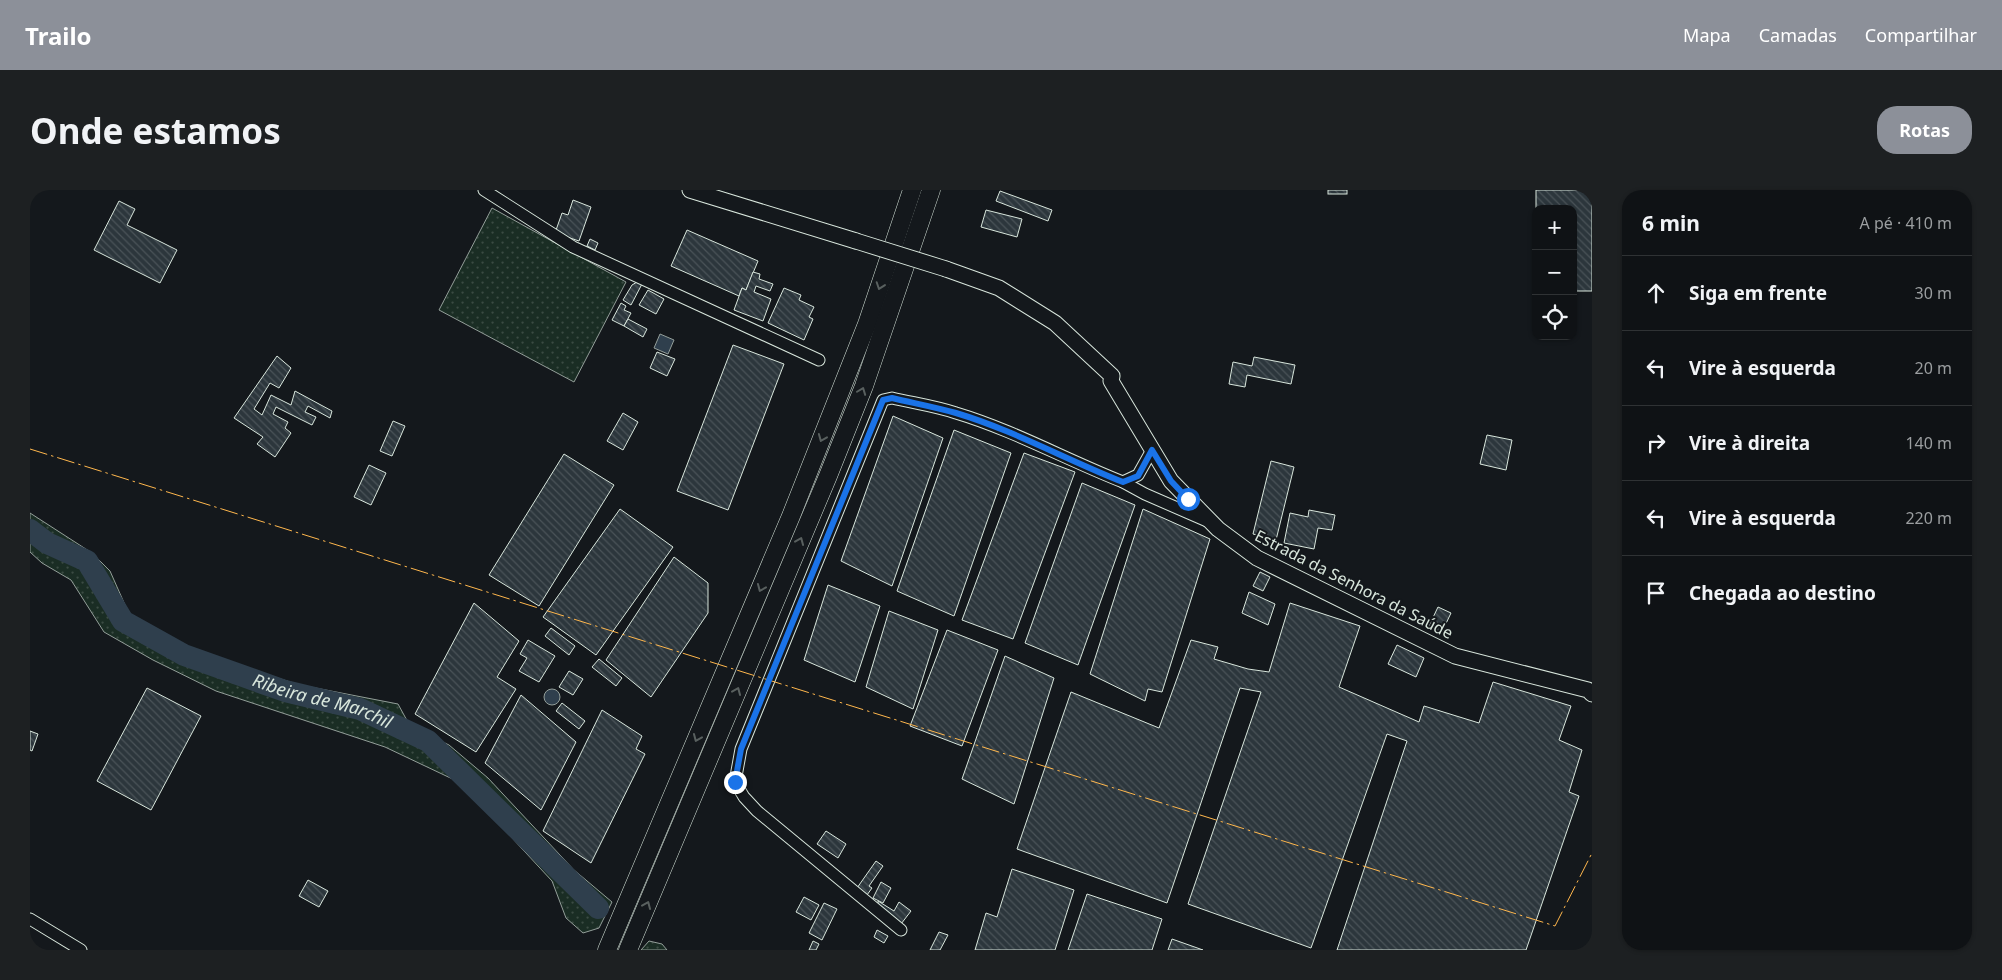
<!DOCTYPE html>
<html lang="pt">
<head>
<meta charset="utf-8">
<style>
	:root { --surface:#0f1215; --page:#1d2022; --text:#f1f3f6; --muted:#9b9ea0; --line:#2f3234; --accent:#8c9099 }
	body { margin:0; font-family:"Noto Sans",sans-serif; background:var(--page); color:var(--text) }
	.controls { position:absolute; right:15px; top:15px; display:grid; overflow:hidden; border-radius:10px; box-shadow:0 1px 4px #0004 }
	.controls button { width:45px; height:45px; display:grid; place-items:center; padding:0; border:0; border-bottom:1px solid var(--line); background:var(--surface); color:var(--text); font:25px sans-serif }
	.stop { position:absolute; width:15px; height:15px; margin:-11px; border:4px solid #1a73e8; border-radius:50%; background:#fff }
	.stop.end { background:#1a73e8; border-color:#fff; box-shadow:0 1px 5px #0008 }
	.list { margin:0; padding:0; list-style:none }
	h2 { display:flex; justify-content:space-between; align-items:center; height:65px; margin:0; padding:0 20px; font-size:21px }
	h2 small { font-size:16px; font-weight:400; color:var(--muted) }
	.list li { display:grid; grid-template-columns:32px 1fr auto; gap:15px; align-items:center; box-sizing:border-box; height:75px; padding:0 20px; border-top:1px solid var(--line) }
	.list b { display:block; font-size:19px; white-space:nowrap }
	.list em { font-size:16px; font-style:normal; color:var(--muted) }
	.icon { flex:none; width:28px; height:28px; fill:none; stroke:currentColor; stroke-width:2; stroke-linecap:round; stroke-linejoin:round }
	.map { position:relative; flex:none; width:1562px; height:760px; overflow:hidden; border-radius:20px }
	header { display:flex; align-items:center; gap:30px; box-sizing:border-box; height:70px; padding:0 25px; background:var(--accent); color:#fff }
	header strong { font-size:24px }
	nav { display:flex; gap:28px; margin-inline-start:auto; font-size:18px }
	.intro { display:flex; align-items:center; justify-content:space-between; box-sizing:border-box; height:120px; padding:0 30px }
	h1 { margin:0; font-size:35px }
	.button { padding:12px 22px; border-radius:20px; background:var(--accent); color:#fff; font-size:18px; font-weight:700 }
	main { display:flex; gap:30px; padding:0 30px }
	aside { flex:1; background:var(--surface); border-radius:20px; box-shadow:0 1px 4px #0004 }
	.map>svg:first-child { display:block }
	.grass { fill:url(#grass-dots); stroke:#939e99 }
	.water { fill:#2f3f4d; stroke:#939e99 }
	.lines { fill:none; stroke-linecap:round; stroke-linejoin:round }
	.river { stroke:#2f3f4d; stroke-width:22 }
	.building { fill:url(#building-back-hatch); stroke:#d8e6dc }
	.street-casing { stroke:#d8e6dc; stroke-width:13 }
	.secondary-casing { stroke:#d8e6dc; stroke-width:17 }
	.primary-casing { stroke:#d8e6dc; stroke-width:19 }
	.street { stroke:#14181c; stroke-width:11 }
	.secondary { stroke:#14181c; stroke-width:15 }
	.primary { stroke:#14181c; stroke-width:18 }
	.secondary-bridge-casing { stroke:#d8e6dc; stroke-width:17; stroke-linecap:butt }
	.secondary-bridge { stroke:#14181c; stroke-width:15 }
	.power { stroke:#ffb74d; stroke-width:1; stroke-dasharray:18 4 2.5 4; stroke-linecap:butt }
	.oneway { stroke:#59605f }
	.route { stroke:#1a73e8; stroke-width:6 }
	.labels { text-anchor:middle; stroke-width:4; stroke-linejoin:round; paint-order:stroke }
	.street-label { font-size:16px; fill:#d8e6dc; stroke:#14181c }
	.water-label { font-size:18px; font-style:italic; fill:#d8e6dc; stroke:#14181c }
</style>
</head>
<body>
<header>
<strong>Trailo</strong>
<nav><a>Mapa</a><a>Camadas</a><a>Compartilhar</a></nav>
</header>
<div class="intro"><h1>Onde estamos</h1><a class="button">Rotas</a></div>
<main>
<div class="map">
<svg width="1562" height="760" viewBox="0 0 1562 760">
	<defs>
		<pattern id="grass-dots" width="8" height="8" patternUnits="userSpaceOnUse" patternTransform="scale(1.25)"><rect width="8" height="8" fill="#1a2d24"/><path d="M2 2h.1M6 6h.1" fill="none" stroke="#3b4b43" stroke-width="1.8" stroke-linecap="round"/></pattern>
		<pattern id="building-back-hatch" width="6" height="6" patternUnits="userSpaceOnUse" patternTransform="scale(1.25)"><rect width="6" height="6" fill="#2c363c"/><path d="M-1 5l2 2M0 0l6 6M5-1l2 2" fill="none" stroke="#4a5358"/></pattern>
	</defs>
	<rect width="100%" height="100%" fill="#14181c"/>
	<g class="grass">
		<path d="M462,18L596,92L544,192L409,120Z"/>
		<path d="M0,323L62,363L80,381L99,424L163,462L270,495L368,514L380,536L419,555L458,588L544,680L582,712L569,738L553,743L536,728L522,691L431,593L355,557L186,501L123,470L74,442L41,390L12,373L0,362Z"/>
		<path d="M619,751L632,754L637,760H611Z"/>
	</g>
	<g class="water">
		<path d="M630,144L644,150L638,164L624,158Z"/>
		<circle cx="522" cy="507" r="8"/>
	</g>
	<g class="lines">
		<path class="river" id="s1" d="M0,340L17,353L57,371L93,431L154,465L255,501L330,519L398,551L568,718"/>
	</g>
	<g class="building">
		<rect x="1298" y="0" width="19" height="4"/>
		<path d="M1506,0H1562V101H1543V19H1506Z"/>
		<path d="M970,1L1022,20L1018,31L966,11Z"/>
		<path d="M543,10L561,17L549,51L525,43L532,23L538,25Z"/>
		<path d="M89,11L105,19L97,35L147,60L130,93L64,60Z"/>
		<path d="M956,20L992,29L987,47L951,37Z"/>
		<path d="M657,40L728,71L716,100L712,98L709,106L641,76Z"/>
		<path d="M560,49L568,53L565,60L557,56Z"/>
		<path d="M723,82L730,84L729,89L743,94L740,101L726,96L724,102L741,109L733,131L704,120L712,98L716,100Z"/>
		<path d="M607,92L612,94L601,115L593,110L602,95Z"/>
		<path d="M754,98L771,105L769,110L784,117L779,127L783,129L774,150L738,133Z"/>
		<path d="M618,100L634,109L626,124L609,115Z"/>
		<path d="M591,113L596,116L594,120L601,123L594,136L582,130Z"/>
		<path d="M598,129L617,139L613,147L594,136Z"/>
		<path d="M703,155L754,174L698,320L647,301Z"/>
		<path d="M627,162L645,169L637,186L620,178Z"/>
		<path d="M247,166L261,178L249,198L240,193L224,219L232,225L241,205L261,215L265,201L302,221L300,228L278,216L275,222L286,227L282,235L246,217L243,224L258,232L255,238L261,243L245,267L227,254L233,247L204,228Z"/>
		<path d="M1224,167L1265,175L1261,194L1217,185L1215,197L1199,194L1203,172L1222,176Z"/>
		<path d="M593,223L608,232L593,260L577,251Z"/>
		<path d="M863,226L913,248L862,396L811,371Z"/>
		<path d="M363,231L375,236L362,266L350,261Z"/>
		<path d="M924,240L981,263L924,426L867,401Z"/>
		<path d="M1457,245L1482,250L1476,280L1450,274Z"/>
		<path d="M994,263L1045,282L983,449L932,430Z"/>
		<path d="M534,264L584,295L509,416L459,385Z"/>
		<path d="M1241,271L1264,277L1246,350L1223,344Z"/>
		<path d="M339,275L356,283L341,315L324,307Z"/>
		<path d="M1052,293L1105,315L1048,475L995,453Z"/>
		<path d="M590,319L643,357L566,465L513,427Z"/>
		<path d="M1113,319L1180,349L1132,502L1118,499L1115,511L1060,484Z"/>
		<path d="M1279,320L1305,325L1302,340L1288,338L1284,359L1254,353L1260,323L1278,327Z"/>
		<path d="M644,367L678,393V423L621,507L576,470Z"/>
		<path d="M1230,382L1240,387L1233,401L1223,396Z"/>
		<path d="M798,395L850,416L825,492L774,470Z"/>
		<path d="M1219,402L1245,414L1238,435L1212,423Z"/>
		<path d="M444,413L489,451L467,487L486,499L446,562L385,524Z"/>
		<path d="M1260,413L1330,436L1309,497L1389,532L1394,516L1449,533L1463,492L1541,516L1529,550L1552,560L1539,602L1549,606L1496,760H1307L1377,551L1357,544L1281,758L1158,714L1231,502L1210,498L1137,713L987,659L1041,502L1129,538L1161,450L1188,457L1184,469L1218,479L1239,482Z"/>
		<path d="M1408,417L1421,423L1412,442L1399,436Z"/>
		<path d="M859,421L908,440L883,519L836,497Z"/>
		<path d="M521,438L545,456L539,465L515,446Z"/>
		<path d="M917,440L968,460L932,556L880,536Z"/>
		<path d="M498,450L525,466L509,492L489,481L497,468L490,464Z"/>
		<path d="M1367,455L1394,468L1386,487L1358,474Z"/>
		<path d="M975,466L1024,488L984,614L932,589Z"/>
		<path d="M569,469L592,488L586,496L562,477Z"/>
		<path d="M539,481L553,489L543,505L529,497Z"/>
		<path d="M117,498L171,526L121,620L67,591Z"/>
		<path d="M491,505L546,552L511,620L455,573Z"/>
		<path d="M532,513L555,531L549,539L526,521Z"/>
		<path d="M572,520L612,546L606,559L615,564L561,673L513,641Z"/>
		<path d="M0,541L8,544L2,561L0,560Z"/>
		<path d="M796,641L816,654L808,668L787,654Z"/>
		<path d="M846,671L853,676L839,696L842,698L837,705L827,698Z"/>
		<path d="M982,679L1044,700L1025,760H945L956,723L967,727Z"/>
		<path d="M278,690L298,701L289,717L269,706Z"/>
		<path d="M851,692L861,698L853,713L843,708Z"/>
		<path d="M1057,704L1132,729L1122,760H1038Z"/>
		<path d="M774,707L789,715L781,730L766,722Z"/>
		<path d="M848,711L864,721L869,712L881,721L871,734L848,716Z"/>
		<path d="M794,713L807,719L792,750L779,743Z"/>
		<path d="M847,740L858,746L854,753L844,747Z"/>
		<path d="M909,742L918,745L910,760H900Z"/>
		<path d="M1142,749L1173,760H1138Z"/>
		<path d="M783,751L789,754L786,760H779Z"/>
	</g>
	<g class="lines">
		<g class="street-casing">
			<g id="street">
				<path d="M454,0L543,57L789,170"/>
				<path d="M1093,292L1115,304L1177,331"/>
				<path d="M0,729L51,760"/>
				<path d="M871,740L727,621L714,607L705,592L711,559L853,210L862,208C883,213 905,216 926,223C983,240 1037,270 1093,292L1108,285L1122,260"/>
			</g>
		</g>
		<g class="secondary-casing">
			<g id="secondary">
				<path d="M660,0L826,51"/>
				<path d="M916,79L969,98L1025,133L1082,186L1081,191L1141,291L1188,339L1227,368L1425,466L1558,500L1562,504"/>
			</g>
		</g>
		<g class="primary-casing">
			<g id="primary">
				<path d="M577,760L761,326L837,134L882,0"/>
				<path d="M598,760L798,286L834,196L901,0"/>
			</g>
		</g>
		<use href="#street" class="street"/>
		<use href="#secondary" class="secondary"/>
		<use href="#primary" class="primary"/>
		<g class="secondary-bridge-casing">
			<path id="secondary-bridge" d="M826,51L916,79"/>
		</g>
		<use href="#secondary-bridge" class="secondary-bridge"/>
		<path class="power" d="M0,259L1525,736L1562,663"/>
	</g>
	<defs><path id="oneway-chevron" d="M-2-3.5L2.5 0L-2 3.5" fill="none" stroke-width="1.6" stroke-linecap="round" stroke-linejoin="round" transform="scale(1.25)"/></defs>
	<g class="oneway">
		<use href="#oneway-chevron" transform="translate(850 96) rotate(109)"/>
		<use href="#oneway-chevron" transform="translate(832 201) rotate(-69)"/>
		<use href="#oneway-chevron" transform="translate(792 248) rotate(112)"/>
		<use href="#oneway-chevron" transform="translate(770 351) rotate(-67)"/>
		<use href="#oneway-chevron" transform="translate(731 398) rotate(113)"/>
		<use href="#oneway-chevron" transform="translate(707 501) rotate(-67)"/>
		<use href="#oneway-chevron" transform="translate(667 548) rotate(113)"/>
		<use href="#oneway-chevron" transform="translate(617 715) rotate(-67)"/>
	</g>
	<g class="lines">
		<path class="route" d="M705,592L711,559L853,210L862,208C883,213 905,217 926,223C983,240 1037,270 1093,292L1108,286L1122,260L1141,291L1158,309"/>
	</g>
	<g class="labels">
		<g class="street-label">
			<text transform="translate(1324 394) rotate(27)" y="6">Estrada da Senhora da Saúde</text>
		</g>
		<g class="water-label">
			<text dy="6" stroke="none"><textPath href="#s1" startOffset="351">Ribeira de Marchil</textPath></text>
		</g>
	</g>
</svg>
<div class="controls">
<button>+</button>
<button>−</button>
<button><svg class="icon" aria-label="locate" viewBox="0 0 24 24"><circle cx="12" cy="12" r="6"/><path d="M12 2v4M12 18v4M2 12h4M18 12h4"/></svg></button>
</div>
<div class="stop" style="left:1158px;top:309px"></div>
<div class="stop end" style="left:705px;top:592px"></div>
</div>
<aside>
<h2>6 min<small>A pé · 410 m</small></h2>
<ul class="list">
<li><svg class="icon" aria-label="ahead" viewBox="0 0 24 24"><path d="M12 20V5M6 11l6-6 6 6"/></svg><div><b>Siga em frente</b></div><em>30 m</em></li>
<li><svg class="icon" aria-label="left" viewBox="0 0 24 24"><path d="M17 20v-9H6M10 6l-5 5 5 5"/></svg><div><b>Vire à esquerda</b></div><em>20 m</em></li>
<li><svg class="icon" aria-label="right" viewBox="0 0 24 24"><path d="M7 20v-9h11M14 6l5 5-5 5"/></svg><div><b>Vire à direita</b></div><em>140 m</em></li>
<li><svg class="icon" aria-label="left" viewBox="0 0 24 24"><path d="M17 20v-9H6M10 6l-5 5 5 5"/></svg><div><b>Vire à esquerda</b></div><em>220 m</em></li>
<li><svg class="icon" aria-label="arrive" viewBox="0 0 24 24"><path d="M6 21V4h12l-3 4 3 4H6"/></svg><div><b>Chegada ao destino</b></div></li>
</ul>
</aside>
</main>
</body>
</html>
